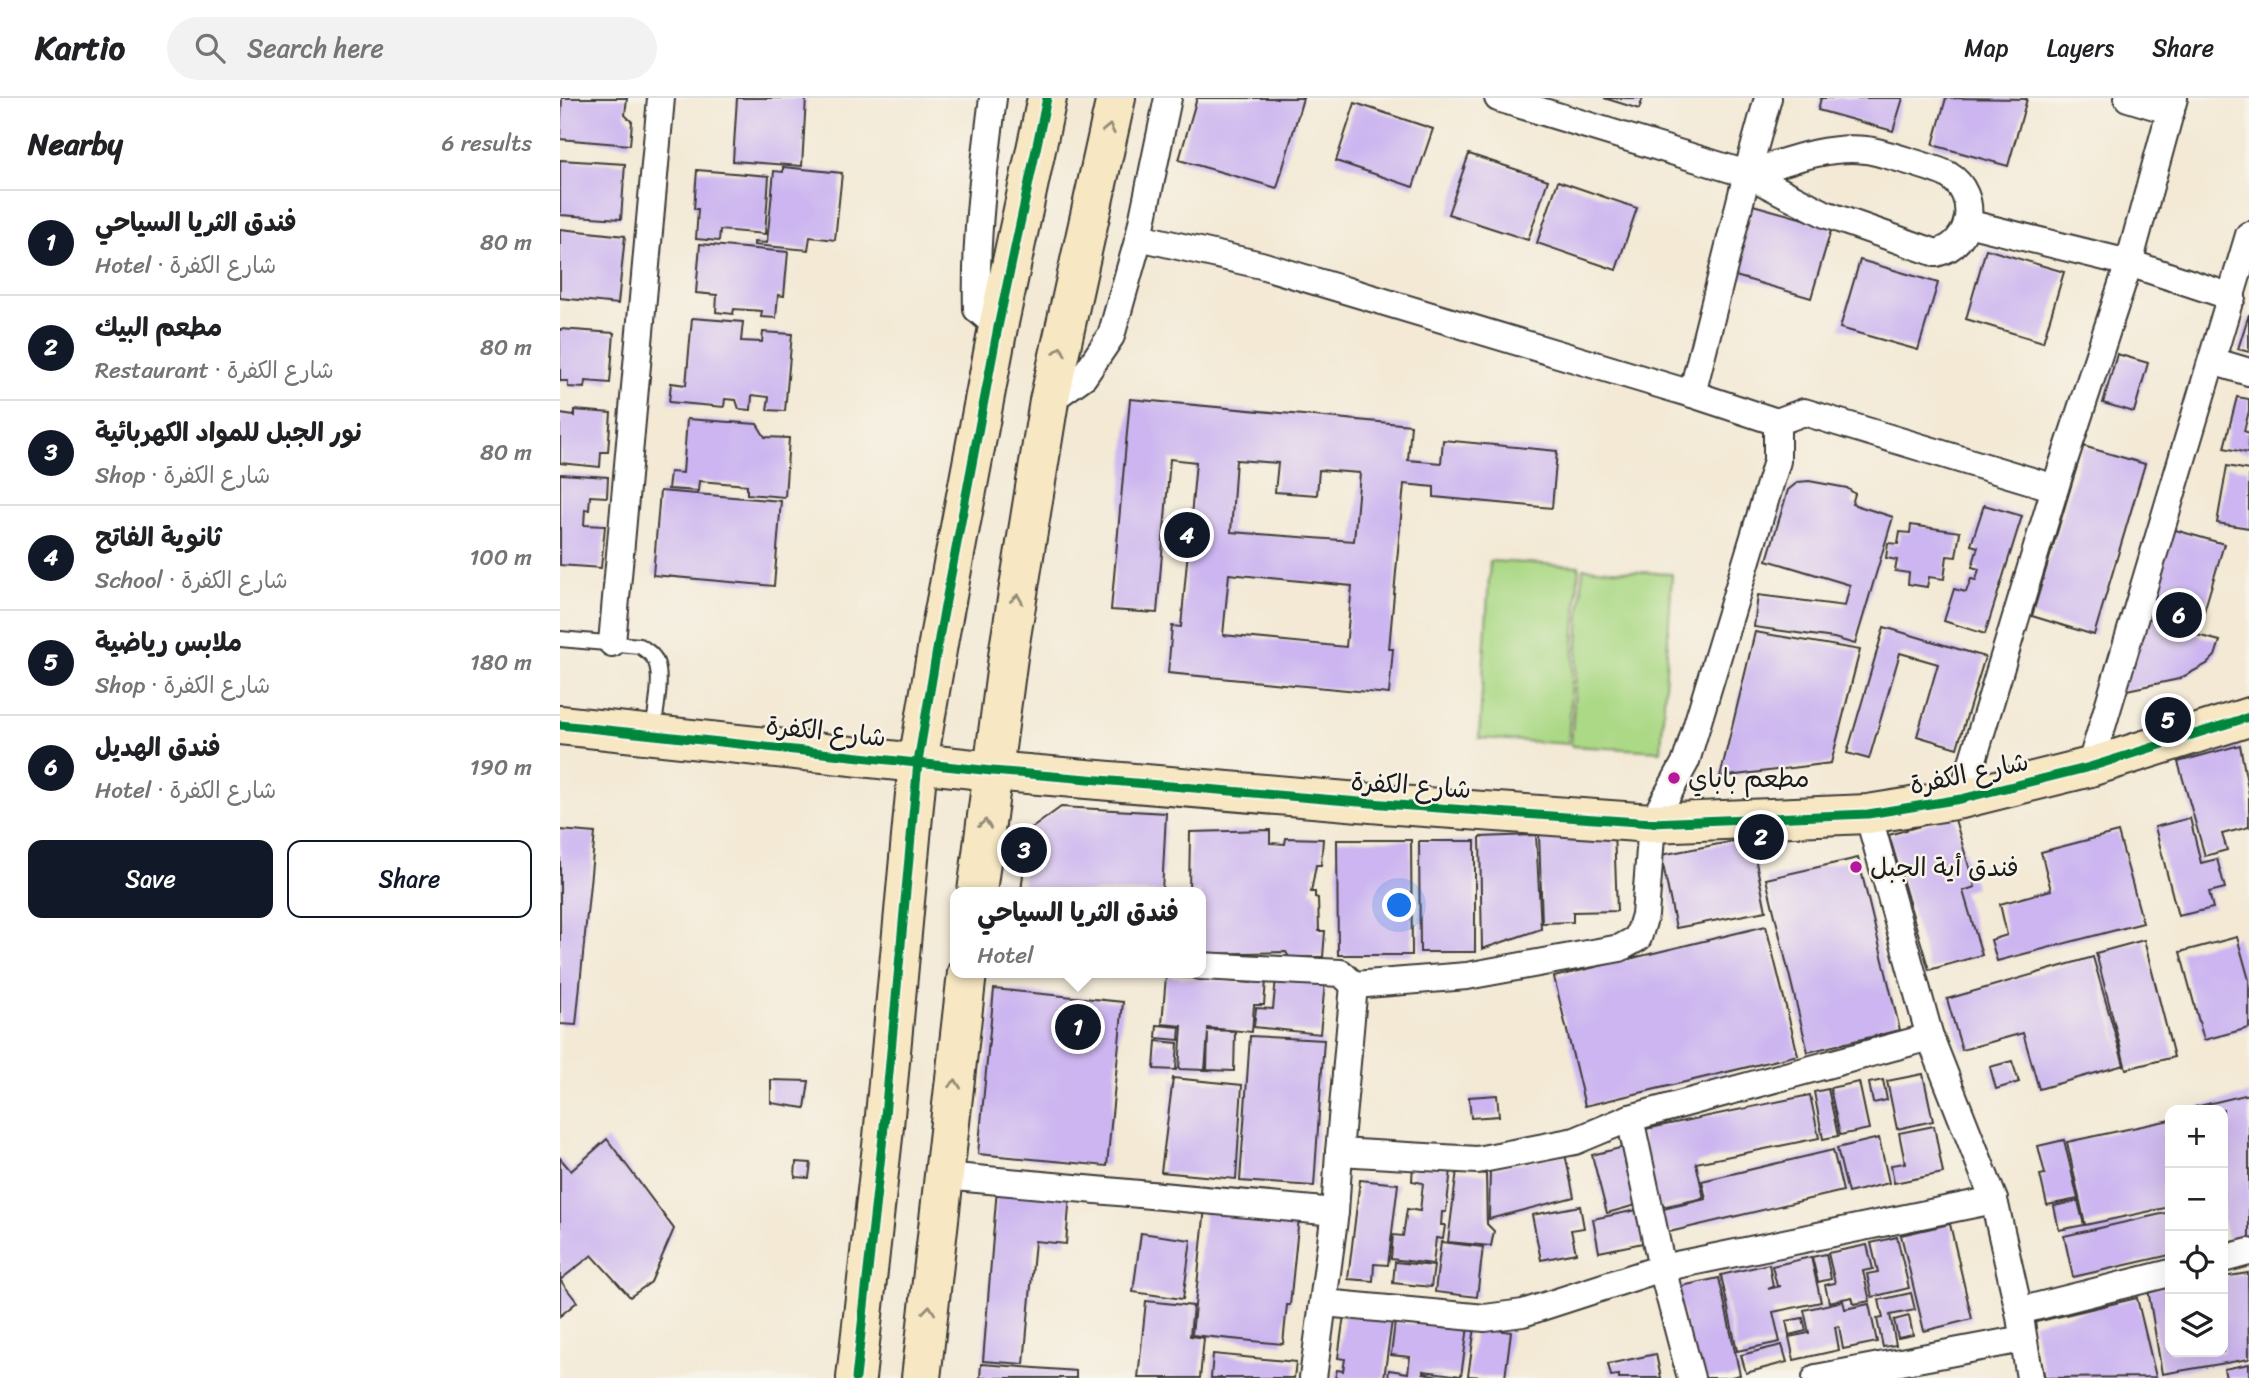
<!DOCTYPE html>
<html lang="en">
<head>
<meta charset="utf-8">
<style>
	:root { --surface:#fff; --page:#f2f2f2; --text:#202124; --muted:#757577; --line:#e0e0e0; --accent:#111827 }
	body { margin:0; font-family:Sriracha,"Playpen Sans Arabic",sans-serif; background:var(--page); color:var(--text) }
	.controls { position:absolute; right:21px; bottom:21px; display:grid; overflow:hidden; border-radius:14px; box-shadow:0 7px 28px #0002 }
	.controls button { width:63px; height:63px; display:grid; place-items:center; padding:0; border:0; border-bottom:2px solid var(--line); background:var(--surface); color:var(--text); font:35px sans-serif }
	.you { position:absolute; left:840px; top:808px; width:24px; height:24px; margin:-18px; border:5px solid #fff; border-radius:50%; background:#1a73e8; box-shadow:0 0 0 10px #1a73e833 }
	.badge { display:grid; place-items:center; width:46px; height:46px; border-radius:50%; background:var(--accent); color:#fff; font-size:23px; font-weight:700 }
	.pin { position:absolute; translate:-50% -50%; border:4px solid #fff; box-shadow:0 2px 7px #0006 }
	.popup { position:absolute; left:390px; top:789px; width:256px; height:91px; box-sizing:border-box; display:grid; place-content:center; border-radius:14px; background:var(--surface); filter:drop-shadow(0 2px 5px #0005); font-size:23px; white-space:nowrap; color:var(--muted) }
	.popup b { font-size:26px; color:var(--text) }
	.popup::after { content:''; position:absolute; left:50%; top:100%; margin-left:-14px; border:14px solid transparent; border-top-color:var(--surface) }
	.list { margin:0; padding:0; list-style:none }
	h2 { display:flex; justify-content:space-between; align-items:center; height:91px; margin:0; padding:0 28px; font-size:30px }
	h2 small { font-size:23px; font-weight:400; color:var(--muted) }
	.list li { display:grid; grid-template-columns:46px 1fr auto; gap:21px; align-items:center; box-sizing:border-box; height:105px; padding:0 28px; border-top:2px solid var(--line) }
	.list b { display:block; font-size:26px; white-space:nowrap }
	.list p { margin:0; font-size:23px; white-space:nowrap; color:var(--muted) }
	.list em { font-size:23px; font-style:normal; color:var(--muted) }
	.actions { display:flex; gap:14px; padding:21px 28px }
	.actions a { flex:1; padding:16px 0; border:2px solid var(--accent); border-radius:14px; text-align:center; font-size:24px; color:var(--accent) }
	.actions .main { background:var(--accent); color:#fff }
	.icon { flex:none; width:38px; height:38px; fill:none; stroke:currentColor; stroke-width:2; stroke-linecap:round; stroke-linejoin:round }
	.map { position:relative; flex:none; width:1689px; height:1280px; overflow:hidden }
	header { display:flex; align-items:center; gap:42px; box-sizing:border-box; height:98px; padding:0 35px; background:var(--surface); border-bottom:2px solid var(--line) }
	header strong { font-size:33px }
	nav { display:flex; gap:38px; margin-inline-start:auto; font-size:24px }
	.search { width:490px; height:63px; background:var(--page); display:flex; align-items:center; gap:18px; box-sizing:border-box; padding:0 24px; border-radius:38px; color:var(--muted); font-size:26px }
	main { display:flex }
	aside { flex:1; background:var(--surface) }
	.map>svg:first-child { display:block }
	.green { fill:#acd986; stroke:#647a51; stroke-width:2 }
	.building { fill:#ccb5f0; fill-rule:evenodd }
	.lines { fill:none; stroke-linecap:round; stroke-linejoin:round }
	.lane-casing { stroke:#3c3b38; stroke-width:18 }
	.street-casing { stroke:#3c3b38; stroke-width:30 }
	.secondary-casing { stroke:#3c3b38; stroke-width:42 }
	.lane { stroke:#fff; stroke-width:14 }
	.street { stroke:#fff; stroke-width:26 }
	.secondary { stroke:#f7e8c3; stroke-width:38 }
	.cycleway-casing { stroke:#f7f3e8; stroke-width:13 }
	.cycleway { stroke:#00873e; stroke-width:9 }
	.oneway { stroke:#948c78 }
	.poi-dot { fill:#b5179e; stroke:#f7f3e8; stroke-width:2.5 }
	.labels { text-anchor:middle; stroke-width:5; stroke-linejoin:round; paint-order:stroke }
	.street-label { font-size:26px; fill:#1c1c1c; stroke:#f7f3e8 }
	.poi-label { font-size:26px; fill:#1c1c1c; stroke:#f7f3e8; text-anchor:start }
</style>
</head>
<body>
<header>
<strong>Kartio</strong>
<div class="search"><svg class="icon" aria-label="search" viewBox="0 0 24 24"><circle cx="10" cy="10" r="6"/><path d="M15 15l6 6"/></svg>Search here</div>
<nav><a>Map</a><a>Layers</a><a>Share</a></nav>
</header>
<main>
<aside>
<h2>Nearby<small>6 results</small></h2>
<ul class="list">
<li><span class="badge">1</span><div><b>فندق الثريا السياحي</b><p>Hotel · شارع الكفرة</p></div><em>80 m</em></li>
<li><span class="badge">2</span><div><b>مطعم البيك</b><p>Restaurant · شارع الكفرة</p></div><em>80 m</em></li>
<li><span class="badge">3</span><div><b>نور الجبل للمواد الكهربائية</b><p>Shop · شارع الكفرة</p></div><em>80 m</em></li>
<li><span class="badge">4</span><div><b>ثانوية الفاتح</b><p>School · شارع الكفرة</p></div><em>100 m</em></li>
<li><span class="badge">5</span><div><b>ملابس رياضية</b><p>Shop · شارع الكفرة</p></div><em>180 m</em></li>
<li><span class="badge">6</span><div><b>فندق الهديل</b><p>Hotel · شارع الكفرة</p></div><em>190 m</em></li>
</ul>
<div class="actions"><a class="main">Save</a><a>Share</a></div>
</aside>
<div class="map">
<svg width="1689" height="1280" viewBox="0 0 1689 1280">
	<rect width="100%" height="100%" fill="#f7f3e8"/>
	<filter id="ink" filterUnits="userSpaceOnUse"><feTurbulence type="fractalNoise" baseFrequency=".0143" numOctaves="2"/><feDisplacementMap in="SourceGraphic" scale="14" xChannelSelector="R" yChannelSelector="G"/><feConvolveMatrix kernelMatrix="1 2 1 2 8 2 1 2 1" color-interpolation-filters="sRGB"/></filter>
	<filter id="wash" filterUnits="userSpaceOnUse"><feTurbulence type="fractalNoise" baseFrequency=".00686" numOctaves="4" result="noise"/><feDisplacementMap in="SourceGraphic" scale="28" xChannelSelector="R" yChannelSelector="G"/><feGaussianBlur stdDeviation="1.57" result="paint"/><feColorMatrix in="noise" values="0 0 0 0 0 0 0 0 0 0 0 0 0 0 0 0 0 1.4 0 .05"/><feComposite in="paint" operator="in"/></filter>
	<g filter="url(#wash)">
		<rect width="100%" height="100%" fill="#f3e9d5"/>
		<g class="green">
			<path d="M930,463L1019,468L1008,646L919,640Z"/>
			<path d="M1023,470L1112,476L1101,653L1011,648Z"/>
		</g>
		<g id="blocks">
			<g class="building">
				<path d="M2,0H67L65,17L72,24L70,47L0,41Z"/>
				<path d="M177,0H246L242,68L173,63Z"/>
				<path d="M637,0H743L717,90L619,62Z"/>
				<path d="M1044,0H1083L1079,11Z"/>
				<path d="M1261,0H1343L1333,33L1258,12Z"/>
				<path d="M1386,0L1467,1L1448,68L1373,47Z"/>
				<path d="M795,5L873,31L853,89L776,63Z"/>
				<path d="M909,56L988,82L968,142L888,116Z"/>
				<path d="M0,62L65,66L61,121L0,117Z"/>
				<path d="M223,69L282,75L275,142L250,139L248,152L194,147V144L207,145L214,73L223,74Z"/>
				<path d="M137,72L209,78L205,136L160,132L159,143L136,141L138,111H134Z"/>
				<path d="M998,83L1077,110L1056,172L977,145Z"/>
				<path d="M1193,107L1272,129L1251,200L1172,177Z"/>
				<path d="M0,131L65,138L58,206L0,200Z"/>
				<path d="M140,146L228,154L224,198L218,197L216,220L201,219L202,213L174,211L173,216L156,214L157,197L136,195Z"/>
				<path d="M1426,151L1504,174L1483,244L1406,221Z"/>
				<path d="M1300,162L1378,185L1358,252L1280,230Z"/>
				<path d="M1689,216V254L1678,251Z"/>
				<path d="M132,220L183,224L181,243L202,244L203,234L232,236L225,313L207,312L209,299L192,297L191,312L179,311L176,302L165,301L164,309L109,304L111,285L126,287Z"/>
				<path d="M0,231L54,235L50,285L26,283L25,290L8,289V283H0Z"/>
				<path d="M1557,256L1588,265L1574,314L1543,305Z"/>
				<path d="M1677,299L1689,301V313L1684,333L1689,335L1688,355L1664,350Z"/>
				<path d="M570,301L851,327L848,362L881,365L883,342L997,353L992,410L874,399V389L844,386L829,551H833L829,596L608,575L612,528L621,529L636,364L610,361L597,515L551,512ZM676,362L718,365L715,394L757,397L759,372L800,375L794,443L671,434ZM669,476L792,488L786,549L663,537Z"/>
				<path d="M14,312L51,315L48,354H41L40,369L0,365V316L14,318Z"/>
				<path d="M127,321L197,326L205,339L229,340L225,399L187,396V387L139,383L138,393L108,391L110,374L123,375Z"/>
				<path d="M1523,348L1585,366L1534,537L1472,518Z"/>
				<path d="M1667,368L1689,372V430L1657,425Z"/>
				<path d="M0,376L48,379L47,399L30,398L29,412L25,411L24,427L45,428L41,470L0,467Z"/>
				<path d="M1249,383L1287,390L1295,396L1292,406L1333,419L1295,546L1274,540L1194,529L1198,497L1285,508L1290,487L1207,462L1228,392L1238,384Z"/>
				<path d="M100,393L221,403L214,488L93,477Z"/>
				<path d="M1424,407L1462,418L1425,536L1384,523L1394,491L1406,494L1411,481L1416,482L1419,471L1412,469L1418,449L1411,447Z"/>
				<path d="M1351,427L1400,434L1396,459L1387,458L1384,481L1369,479L1367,489L1348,486L1349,475L1335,473L1337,462L1326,460L1328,445L1338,446L1340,434L1350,435Z"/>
				<path d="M1605,429L1664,446L1637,537L1660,543L1655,558L1647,566L1619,581L1567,592L1557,591Z"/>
				<path d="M1324,529L1425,559L1397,650L1357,638L1378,566L1340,555L1309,661L1287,655Z"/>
				<path d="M1195,534L1300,552L1271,665L1160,679Z"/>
				<path d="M1680,647L1689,696V729L1662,736L1667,752L1645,758L1618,664Z"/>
				<path d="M501,709L606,715L602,794H461L468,733Z"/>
				<path d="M1394,718L1415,789L1403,793L1422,857L1369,872L1329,737Z"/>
				<path d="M1630,720L1641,765L1657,761L1665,790L1649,794L1653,810L1618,818L1595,729Z"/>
				<path d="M0,732L35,735L16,927L0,926Z"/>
				<path d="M710,732V745L725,746L726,740L763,741L761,767H756L751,794H755V799L758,800L759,833H765L763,859H729L726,854L640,856V794H629L630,734Z"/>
				<path d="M1054,732L1057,813L1013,814V824L982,825L979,735Z"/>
				<path d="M1558,734L1583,825L1437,863L1431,842L1447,837L1440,806L1491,792L1481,754Z"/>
				<path d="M976,737L981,831L922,851L920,739Z"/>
				<path d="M1191,740L1206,813L1116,830L1101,757Z"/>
				<path d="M777,742H851L852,857H778Z"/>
				<path d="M859,743H915V854H860Z"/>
				<path d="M1298,760L1340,932L1248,954L1206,781Z"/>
				<path d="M1206,828L1238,957L1025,1008L994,879Z"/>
				<path d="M1677,839L1689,882V930L1644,942L1620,854Z"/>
				<path d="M1584,842L1614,959L1566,971L1536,855Z"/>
				<path d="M1533,859L1564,967L1479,991L1463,935L1402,952L1387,901Z"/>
				<path d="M606,878L691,885V880L706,882L704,907H694L692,934L648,930V932L675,933L674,973L647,972L648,935L645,972L619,971L622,928L602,926Z"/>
				<path d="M716,880L765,884L760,936L694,929L696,910L713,911Z"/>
				<path d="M434,891L563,904L547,1068L418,1056Z"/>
				<path d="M597,927L620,929L619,942L596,940Z"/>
				<path d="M690,938L764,942L754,1088L680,1083Z"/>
				<path d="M596,943L618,945L616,972L594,971Z"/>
				<path d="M1452,963L1459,984L1436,991L1430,969Z"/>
				<path d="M1363,976L1373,1023L1337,1031L1327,983Z"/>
				<path d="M613,980L682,987L676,1081L601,1074Z"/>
				<path d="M211,982L249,983L245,1010L211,1005Z"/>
				<path d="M1323,982L1327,1002L1313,1005L1309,985Z"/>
				<path d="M1299,984L1309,1031L1280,1037L1270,990Z"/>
				<path d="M1268,991L1278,1038L1263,1041L1254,994Z"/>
				<path d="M1689,996V1140L1668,1145L1663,1123V1012H1636L1635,1009Z"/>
				<path d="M937,997L939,1018L911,1020L909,999Z"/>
				<path d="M1250,997L1259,1040L1136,1065L1144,1100L1097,1110L1081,1032Z"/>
				<path d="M1610,1022V1109L1525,1127L1507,1044Z"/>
				<path d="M1374,1028L1383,1075L1334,1085L1331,1067L1345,1065L1339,1035Z"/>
				<path d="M1319,1040L1329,1085L1288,1095L1277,1050Z"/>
				<path d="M47,1041L114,1131L91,1184L70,1199L32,1157L0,1182V1060L11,1073Z"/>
				<path d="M1504,1042L1518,1101L1487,1107L1480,1077L1485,1076L1478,1048Z"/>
				<path d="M1068,1048L1076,1107L1047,1115L1032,1057Z"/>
				<path d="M1273,1052L1283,1093L1105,1135L1099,1112L1146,1101L1142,1083Z"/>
				<path d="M1005,1056L1014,1099L929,1121L930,1071Z"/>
				<path d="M236,1064L251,1065L249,1080L235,1079Z"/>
				<path d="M853,1066L891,1071L886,1114H882L881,1127H885L883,1141L876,1140L873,1166L831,1161L833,1137L843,1138L847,1111L860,1113L863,1085L852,1083Z"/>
				<path d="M897,1072L926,1076L927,1126L934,1133L931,1148L888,1144Z"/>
				<path d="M800,1082L838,1086L828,1167L814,1166L813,1183L788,1181Z"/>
				<path d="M437,1090L510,1096L506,1146L475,1143L464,1266L423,1263Z"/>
				<path d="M1518,1103L1524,1127L1499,1132L1494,1108Z"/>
				<path d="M1020,1108L1024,1130L1011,1132L1016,1155L981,1162L972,1117Z"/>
				<path d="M645,1109L739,1119L730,1207H727L723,1246L632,1237Z"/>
				<path d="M1077,1112L1083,1145L1039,1154L1033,1121Z"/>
				<path d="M1610,1114V1157L1513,1179L1504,1138Z"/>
				<path d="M1390,1126L1412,1221L1364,1233L1341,1137Z"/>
				<path d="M581,1135L631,1142L623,1201L573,1194Z"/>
				<path d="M1337,1139L1349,1190L1312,1199L1307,1176L1318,1174L1311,1145Z"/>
				<path d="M881,1144L923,1149L917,1199L875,1194Z"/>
				<path d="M1307,1147L1313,1171L1303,1173L1310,1203L1294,1206L1292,1199L1269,1204L1265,1187L1275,1185L1268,1155Z"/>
				<path d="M1266,1156L1271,1181L1258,1184L1252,1159Z"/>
				<path d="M1251,1159L1261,1204L1213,1214L1220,1244L1177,1253L1161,1177L1209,1166L1213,1189L1208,1191L1221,1188H1217L1212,1168Z"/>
				<path d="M835,1164L874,1168L871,1189L833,1185Z"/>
				<path d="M1688,1175L1689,1261L1602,1276L1588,1191L1610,1188V1254H1663V1179Z"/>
				<path d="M1159,1180L1180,1277L1167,1280H1137L1117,1189Z"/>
				<path d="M0,1182L17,1204L0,1218Z"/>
				<path d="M1351,1195L1355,1212L1330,1217L1336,1247L1323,1249L1317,1221L1323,1220L1319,1202Z"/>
				<path d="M1577,1200L1596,1279L1485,1280L1472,1225Z"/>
				<path d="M586,1203L633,1208L630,1238L644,1240L640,1280H578Z"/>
				<path d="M1283,1203L1285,1211L1309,1206L1317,1244L1283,1251L1279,1228L1275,1229L1279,1252L1234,1262L1229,1239L1249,1235L1244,1212Z"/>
				<path d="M784,1217L832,1223L824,1280H775L777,1272L783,1273L785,1261L778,1260Z"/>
				<path d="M1349,1218L1353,1237L1338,1240L1334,1222Z"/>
				<path d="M1243,1220L1246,1233L1229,1237L1226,1223Z"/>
				<path d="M871,1223L908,1229L901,1278L863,1273V1275L888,1280H828L829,1272L848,1275L850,1259L831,1257L835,1224L870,1228Z"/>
				<path d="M915,1229L951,1234L945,1280L908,1278Z"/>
				<path d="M1222,1247L1227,1264L1186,1275L1181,1257Z"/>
				<path d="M653,1256L736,1264L734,1280H651Z"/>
				<path d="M1096,1256L1101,1280H1059V1277L1051,1278L1048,1266Z"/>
				<path d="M421,1266L516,1273V1280H420Z"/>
				<path d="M1689,1266V1280H1666L1664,1271Z"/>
			</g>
		</g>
	</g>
	<g filter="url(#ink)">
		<use href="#blocks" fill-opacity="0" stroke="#3c3b38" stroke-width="2"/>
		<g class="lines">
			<g class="lane-casing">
				<path id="lane" d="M0,541L80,548C87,553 93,556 96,564C103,581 95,616 93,634"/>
			</g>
			<g class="street-casing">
				<g id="street">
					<path d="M433,0C424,70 415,140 417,211L438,229"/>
					<path d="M938,0L1187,76L1265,116L1376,155C1413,147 1420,96 1388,77C1380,72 1317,53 1306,52C1266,47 1225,64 1187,76"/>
					<path d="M1568,0L1611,13"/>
					<path d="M1407,125L1569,165L1672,199"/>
					<path d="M579,139L701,167L1132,296L1217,324L1244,314L1495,390"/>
					<path d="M1652,263L1689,274"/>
					<path d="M1132,296L1187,76L1208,0"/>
					<path d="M489,303L524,278L551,238L579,139L608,0"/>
					<path d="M52,545L101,0"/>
					<path d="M1530,669L1689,137"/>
					<path d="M1401,701L1495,390L1569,165L1614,0"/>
					<path d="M1308,716L1370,939L1434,1102L1459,1213L1470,1280"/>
					<path d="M640,868L781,875L794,887L907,878L1060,850L1078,840L1085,817L1092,725L1126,663L1217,363V324"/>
					<path d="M1070,1020L1102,1170L1131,1280"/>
					<path d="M779,1054L794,887"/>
					<path d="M384,1078L775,1114"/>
					<path d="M1663,1161L1689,1154"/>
					<path d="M764,1205L925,1220L963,1215L1102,1170L1434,1102"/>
					<path d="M1459,1213L1610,1175"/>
					<path d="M753,1280L775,1114L779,1054L917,1062L1015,1043L1070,1020L1370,939"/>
					<path d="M1256,1280L1463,1241"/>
				</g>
			</g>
			<g class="secondary-casing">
				<g id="secondary">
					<path d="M0,627L432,673L823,706L1092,725L1308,716L1401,701L1530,669L1689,619"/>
					<path d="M417,794L449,551L489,303L556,0"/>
					<path d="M296,1280L323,1039L358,664L379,540L438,229L487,0"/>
					<path d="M361,1280L407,875"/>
				</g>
			</g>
			<use href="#lane" class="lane"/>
			<use href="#street" class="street"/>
			<use href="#secondary" class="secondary"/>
			<g class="cycleway-casing">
				<g id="cycleway">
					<path d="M0,627L432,673L823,706L1092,725L1308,716L1401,701L1530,669L1689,619"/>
					<path d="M296,1280L323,1039L358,664L379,540L438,229L487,0"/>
				</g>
			</g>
			<use href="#cycleway" class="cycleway"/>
		</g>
		<defs><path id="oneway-chevron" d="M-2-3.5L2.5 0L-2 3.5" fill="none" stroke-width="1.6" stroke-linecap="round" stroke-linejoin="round" transform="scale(1.75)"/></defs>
		<g class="oneway">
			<use href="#oneway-chevron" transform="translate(549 31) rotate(-78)"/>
			<use href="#oneway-chevron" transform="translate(500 253) rotate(-78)"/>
			<use href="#oneway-chevron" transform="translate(457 501) rotate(-81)"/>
			<use href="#oneway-chevron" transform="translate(425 726) rotate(-83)"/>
			<use href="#oneway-chevron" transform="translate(395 986) rotate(-83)"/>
			<use href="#oneway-chevron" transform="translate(369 1212) rotate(-84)"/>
		</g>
	</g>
	<g class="poi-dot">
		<circle cx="1114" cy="680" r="7"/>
		<circle cx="1296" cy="769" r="7"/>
	</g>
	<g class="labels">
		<g class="street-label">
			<text transform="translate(266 633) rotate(6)" y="9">شارع الكفرة</text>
			<text transform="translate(1409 675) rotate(-12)" y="9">شارع الكفرة</text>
			<text transform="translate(851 687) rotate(4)" y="9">شارع الكفرة</text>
		</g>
		<g class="poi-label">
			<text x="1128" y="689">مطعم باباي</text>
			<text x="1310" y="778">فندق أية الجبل</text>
		</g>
	</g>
</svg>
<div class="controls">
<button>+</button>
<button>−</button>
<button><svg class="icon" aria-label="locate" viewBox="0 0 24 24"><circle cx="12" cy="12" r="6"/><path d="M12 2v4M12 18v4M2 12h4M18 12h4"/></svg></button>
<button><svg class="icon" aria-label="layers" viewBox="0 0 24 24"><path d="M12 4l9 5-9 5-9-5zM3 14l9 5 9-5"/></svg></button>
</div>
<div class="you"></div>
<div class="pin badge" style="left:518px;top:929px">1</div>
<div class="popup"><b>فندق الثريا السياحي</b>Hotel</div>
<div class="pin badge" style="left:1201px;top:739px">2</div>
<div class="pin badge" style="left:464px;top:752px">3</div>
<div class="pin badge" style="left:627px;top:437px">4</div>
<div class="pin badge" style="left:1608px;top:622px">5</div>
<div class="pin badge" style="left:1619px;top:517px">6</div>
</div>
</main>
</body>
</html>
